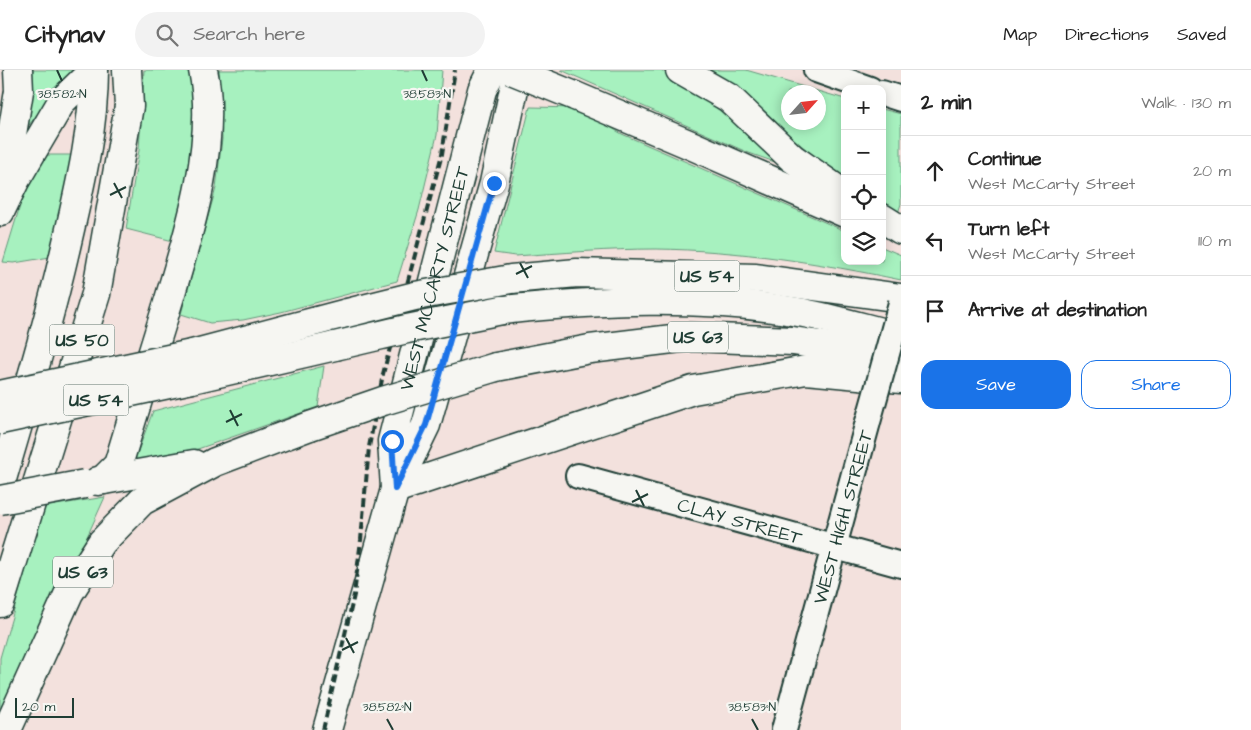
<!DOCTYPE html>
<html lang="en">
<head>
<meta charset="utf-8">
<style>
	:root { --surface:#fff; --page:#f2f2f2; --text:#222; --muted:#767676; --line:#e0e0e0; --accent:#1a73e8 }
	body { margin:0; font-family:"Architects Daughter",sans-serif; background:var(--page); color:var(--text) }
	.controls { position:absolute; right:15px; top:15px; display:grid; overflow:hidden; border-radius:10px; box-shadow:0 2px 12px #0003 }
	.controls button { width:45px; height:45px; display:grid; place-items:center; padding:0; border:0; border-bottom:1px solid var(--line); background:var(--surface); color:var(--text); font:25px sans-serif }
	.compass { position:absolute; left:781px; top:15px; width:45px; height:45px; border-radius:50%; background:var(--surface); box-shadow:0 2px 12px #0003; rotate:63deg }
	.scale { position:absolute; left:15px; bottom:12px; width:59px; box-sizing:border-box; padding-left:5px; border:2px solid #1f3d34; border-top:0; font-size:14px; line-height:18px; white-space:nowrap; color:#1f3d34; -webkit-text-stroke:4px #f6f6f2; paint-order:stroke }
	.stop { position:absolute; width:15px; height:15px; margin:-11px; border:4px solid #1a73e8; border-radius:50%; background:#fff }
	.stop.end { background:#1a73e8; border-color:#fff; box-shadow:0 1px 5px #0008 }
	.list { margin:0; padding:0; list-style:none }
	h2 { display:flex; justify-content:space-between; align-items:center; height:65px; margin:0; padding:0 20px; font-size:21px }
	h2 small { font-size:16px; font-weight:400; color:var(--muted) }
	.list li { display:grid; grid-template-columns:32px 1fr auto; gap:15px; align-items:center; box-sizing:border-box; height:70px; padding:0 20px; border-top:1px solid var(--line) }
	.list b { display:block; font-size:19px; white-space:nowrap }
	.list p { margin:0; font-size:16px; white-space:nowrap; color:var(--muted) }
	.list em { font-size:16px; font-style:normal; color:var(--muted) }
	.actions { display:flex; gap:10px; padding:15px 20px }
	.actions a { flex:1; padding:11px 0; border:1px solid var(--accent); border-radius:15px; text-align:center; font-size:18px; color:var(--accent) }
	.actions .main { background:var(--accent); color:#fff }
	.icon { flex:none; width:28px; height:28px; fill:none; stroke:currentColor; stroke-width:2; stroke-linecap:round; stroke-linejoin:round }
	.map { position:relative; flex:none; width:901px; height:660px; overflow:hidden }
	header { display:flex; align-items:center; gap:30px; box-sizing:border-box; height:70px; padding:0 25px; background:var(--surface); border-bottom:1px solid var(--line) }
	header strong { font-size:24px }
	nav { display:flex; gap:28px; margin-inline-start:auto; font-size:18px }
	.search { width:350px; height:45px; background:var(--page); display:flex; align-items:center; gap:12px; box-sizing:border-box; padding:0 18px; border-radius:28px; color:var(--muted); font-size:19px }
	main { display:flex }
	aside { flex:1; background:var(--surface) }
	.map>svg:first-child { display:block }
	.green { fill:#a7f1bf; stroke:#63977a; fill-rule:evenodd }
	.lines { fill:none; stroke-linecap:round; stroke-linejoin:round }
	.minor-casing { stroke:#1f3d34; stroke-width:28 }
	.major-casing { stroke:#1f3d34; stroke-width:31 }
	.highway-casing { stroke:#1f3d34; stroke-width:31 }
	.minor { stroke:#f6f6f2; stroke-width:24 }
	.major { stroke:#f6f6f2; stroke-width:28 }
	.highway { stroke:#f6f6f2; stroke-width:28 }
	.rail { stroke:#1f3d34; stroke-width:4; stroke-dasharray:8 4; stroke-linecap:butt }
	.minor-bridge-casing { stroke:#1f3d34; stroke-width:28; stroke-linecap:butt }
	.highway-bridge-casing { stroke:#1f3d34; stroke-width:31; stroke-linecap:butt }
	.minor-bridge { stroke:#f6f6f2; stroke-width:24 }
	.highway-bridge { stroke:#f6f6f2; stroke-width:28 }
	.route { stroke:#1a73e8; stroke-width:6 }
	.ticks { fill:none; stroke:#1f3d34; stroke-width:2 }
	.labels { text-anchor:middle; stroke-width:4.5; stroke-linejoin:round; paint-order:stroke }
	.shield { fill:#f6f6f2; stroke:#60746d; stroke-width:1 }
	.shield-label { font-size:18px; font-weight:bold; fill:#1f3d34 }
	.street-label { font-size:19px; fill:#1f3d34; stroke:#f6f6f2 }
	.ticks-label { font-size:12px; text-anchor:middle; fill:#1f3d34; stroke:#f6f6f2; stroke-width:4.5; stroke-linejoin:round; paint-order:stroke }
</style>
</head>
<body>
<header>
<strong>Citynav</strong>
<div class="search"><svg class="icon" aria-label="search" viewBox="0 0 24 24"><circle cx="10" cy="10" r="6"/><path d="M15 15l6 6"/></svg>Search here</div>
<nav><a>Map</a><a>Directions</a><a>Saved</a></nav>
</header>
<main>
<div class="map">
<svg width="901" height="660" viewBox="0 0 901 660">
	<rect width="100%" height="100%" fill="#f3e1dd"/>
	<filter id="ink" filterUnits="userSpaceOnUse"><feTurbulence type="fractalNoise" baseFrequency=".02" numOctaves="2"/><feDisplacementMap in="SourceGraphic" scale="10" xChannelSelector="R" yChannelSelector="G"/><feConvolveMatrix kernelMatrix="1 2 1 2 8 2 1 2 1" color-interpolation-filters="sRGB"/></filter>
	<g filter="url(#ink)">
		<g class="green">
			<path d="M29,0H77L54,22L23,63Z"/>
			<path d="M144,0H193L197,51L189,124L173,171L126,159L139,80Z"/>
			<path d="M219,0H442L437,65L419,140L397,211L281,242L243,250L210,253L181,244L216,118L222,69Z"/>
			<path d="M561,0H661L704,28L789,97L749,83Z"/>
			<path d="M707,0H746L845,29V112L758,39ZM788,22H818V52H788Z"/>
			<path d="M530,37L578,38L622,64L845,161V191H882V177L901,185V210C821,193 738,180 656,179C609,179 562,183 515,186L494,183Z"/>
			<path d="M882,39L901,44V134L898,143L882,134Z"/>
			<path d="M45,85H75L50,187L14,193L3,192L23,126Z"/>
			<path d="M324,296L318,337L172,388L134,392L153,341Z"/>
			<path d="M105,427L0,659V588L44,437Z"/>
		</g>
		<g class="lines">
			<g class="minor-casing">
				<g id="minor">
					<path d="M816,0L870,19"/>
					<path d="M882,23L901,29"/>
					<path id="s1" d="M578,406L901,495"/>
					<path id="s2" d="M784,660L868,352"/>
				</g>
			</g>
			<g class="major-casing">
				<g id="major">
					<path id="s3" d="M395,418L392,371L482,20L492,0"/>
					<path d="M327,660L395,419L426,355L494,113L518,0"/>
				</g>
			</g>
			<g class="highway-casing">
				<g id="highway">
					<path d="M680,0L729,28L792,88L845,125"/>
					<path d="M575,26L693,76L845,143"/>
					<path d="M3,120L19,21L18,0"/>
					<path d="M0,142L15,111L62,31L94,0"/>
					<path d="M882,148L901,160"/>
					<path d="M511,209L577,203L756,208L901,228"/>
					<path d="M502,240C598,230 701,225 798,242C832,248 867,259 901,267"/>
					<path d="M192,284L347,243"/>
					<path d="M496,297L590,279L689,267L793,271L901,287"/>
					<path d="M192,309L335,276"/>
					<path d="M103,410L118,395C133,345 149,295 164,246C186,173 219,75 203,0"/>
					<path d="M98,411L194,394"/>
					<path d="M0,416C24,334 49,252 68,168C81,112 94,57 94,0"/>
					<path d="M395,419L693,320L806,300L901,309"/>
					<path d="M0,533L96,224L129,36L127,0"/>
					<path d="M7,660L69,523L102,472L142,431L215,392L310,356"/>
				</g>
			</g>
			<use href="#minor" class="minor"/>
			<use href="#major" class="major"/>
			<use href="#highway" class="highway"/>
			<path class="rail" d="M323,660L354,525L361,470L369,377L383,304L442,84L455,0"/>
			<g class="minor-bridge-casing">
				<path id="minor-bridge" d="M868,352L901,233"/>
			</g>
			<g class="highway-bridge-casing">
				<g id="highway-bridge">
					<path d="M511,0L575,26"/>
					<path d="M347,243L415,226L511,209"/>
					<path d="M335,276L407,259L502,240"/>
					<path d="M0,325L192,284"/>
					<path d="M0,350L192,309"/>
					<path d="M310,356L383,331L496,297"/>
					<path d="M0,430L85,414"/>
				</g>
			</g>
			<use href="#minor-bridge" class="minor-bridge"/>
			<use href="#highway-bridge" class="highway-bridge"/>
		</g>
	</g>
	<g class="lines" filter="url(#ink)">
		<path class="route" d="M392,371L395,419L426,355L494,113"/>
	</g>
	<path class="ticks" d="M57,0L62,11M422,0L427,11M114,113L122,128M110,125L126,117M520,193L528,208M516,204L532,196M230,340L238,356M226,352L242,344M636,420L644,436M632,432L648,424M346,568L354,583M342,580L358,572M387,649L393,660M752,649L758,660"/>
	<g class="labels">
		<g class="shield">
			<rect x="674.5" y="190.5" width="65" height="31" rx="4"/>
			<rect x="668" y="251.5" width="60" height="31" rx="4"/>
			<rect x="49.5" y="254.5" width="65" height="31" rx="4"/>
			<rect x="63.5" y="314.5" width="65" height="31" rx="4"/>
			<rect x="53" y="486.5" width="60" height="31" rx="4"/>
		</g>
		<g class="shield-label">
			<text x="707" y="212">US 54</text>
			<text x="698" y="273">US 63</text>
			<text x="82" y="276">US 50</text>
			<text x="96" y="336">US 54</text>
			<text x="83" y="508">US 63</text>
		</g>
		<g class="street-label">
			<text dy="7" stroke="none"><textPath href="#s3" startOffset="215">WEST MCCARTY STREET</textPath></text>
			<text dy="7" stroke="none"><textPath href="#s2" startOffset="221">WEST HIGH STREET</textPath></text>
			<text dy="7" stroke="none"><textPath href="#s1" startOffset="168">CLAY STREET</textPath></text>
		</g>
	</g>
	<g class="ticks-label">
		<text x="62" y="28">38.582°N</text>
		<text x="427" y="28">38.583°N</text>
		<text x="387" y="641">38.582°N</text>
		<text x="752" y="641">38.583°N</text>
	</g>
</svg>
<div class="controls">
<button>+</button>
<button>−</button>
<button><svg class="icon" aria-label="locate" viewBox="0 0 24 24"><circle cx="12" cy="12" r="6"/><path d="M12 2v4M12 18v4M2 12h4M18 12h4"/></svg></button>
<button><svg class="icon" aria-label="layers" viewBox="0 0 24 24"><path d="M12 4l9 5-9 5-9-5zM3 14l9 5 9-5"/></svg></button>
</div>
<svg class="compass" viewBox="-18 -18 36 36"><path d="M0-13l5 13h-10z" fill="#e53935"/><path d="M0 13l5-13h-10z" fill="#767676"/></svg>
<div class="scale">20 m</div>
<div class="stop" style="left:392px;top:371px"></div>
<div class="stop end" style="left:494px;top:113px"></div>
</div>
<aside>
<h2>2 min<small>Walk · 130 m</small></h2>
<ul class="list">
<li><svg class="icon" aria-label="ahead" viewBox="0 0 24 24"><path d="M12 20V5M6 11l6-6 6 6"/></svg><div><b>Continue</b><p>West McCarty Street</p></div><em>20 m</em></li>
<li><svg class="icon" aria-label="left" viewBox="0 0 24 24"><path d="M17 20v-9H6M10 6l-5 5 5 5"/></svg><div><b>Turn left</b><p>West McCarty Street</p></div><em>110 m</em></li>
<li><svg class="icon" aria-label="arrive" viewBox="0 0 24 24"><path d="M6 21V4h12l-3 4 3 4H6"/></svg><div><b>Arrive at destination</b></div></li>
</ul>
<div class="actions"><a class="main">Save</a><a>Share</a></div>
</aside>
</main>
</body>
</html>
